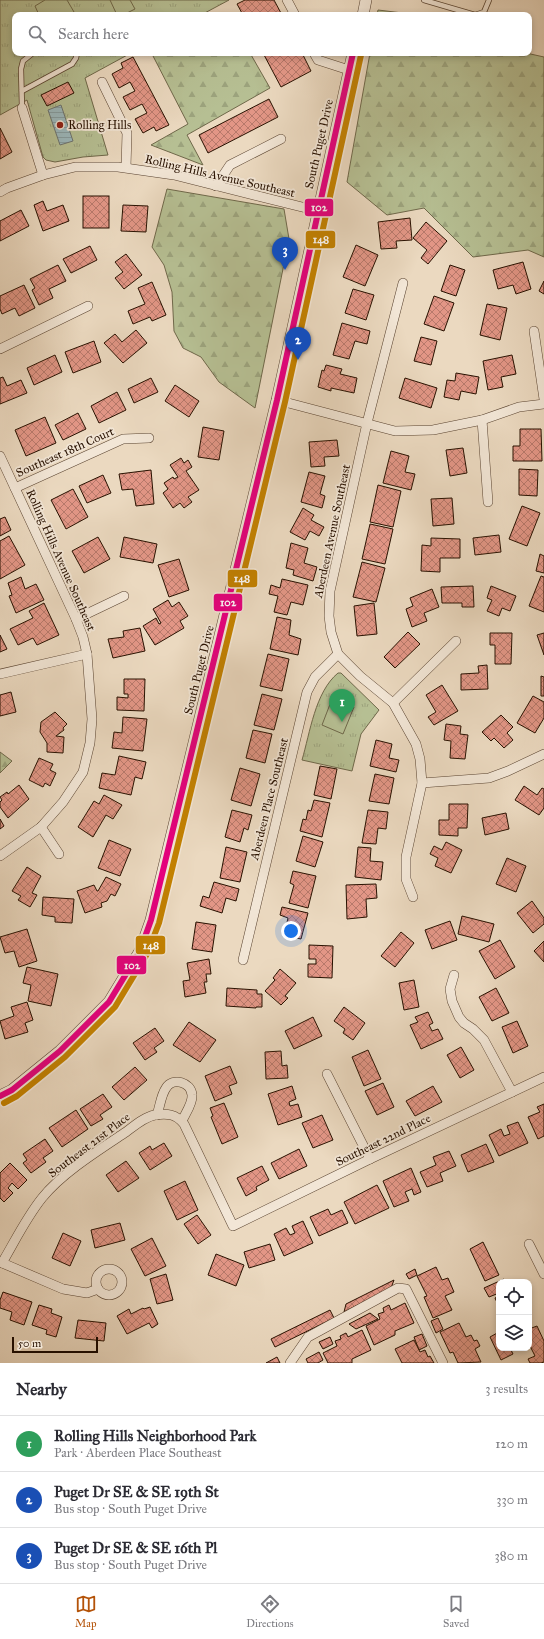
<!DOCTYPE html>
<html lang="en">
<head>
<meta charset="utf-8">
<style>
	:root { --surface:#fff; --page:#f2f2f3; --text:#2b2b33; --muted:#7c7c81; --line:#e1e1e2; --accent:#b45309 }
	body { margin:0; font-family:"IM FELL Great Primer",serif; background:var(--page); color:var(--text) }
	.controls { position:absolute; right:12px; bottom:12px; display:grid; overflow:hidden; border-radius:8px; box-shadow:0 2px 6px #0003 }
	.controls button { width:36px; height:36px; display:grid; place-items:center; padding:0; border:0; border-bottom:1px solid var(--line); background:var(--surface); color:var(--text); font:20px sans-serif }
	.scale { position:absolute; left:12px; bottom:10px; width:86px; box-sizing:border-box; padding-left:4px; border:2px solid #281100; border-top:0; font-size:11px; line-height:14px; white-space:nowrap; color:#281100; -webkit-text-stroke:3px #f2e6d6; paint-order:stroke }
	.you { position:absolute; left:291px; top:931px; width:14px; height:14px; margin:-10px; border:3px solid #fff; border-radius:50%; background:#1a73e8; box-shadow:0 0 0 6px #1a73e833 }
	.badge { display:grid; place-items:center; width:26px; height:26px; border-radius:50%; background:var(--accent); color:#fff; font-size:13px; font-weight:700 }
	.pin { position:absolute; translate:-50% -33px; filter:drop-shadow(0 1px 2px #0008) }
	.pin::after { content:''; position:absolute; top:21px; width:14px; height:12px; background:inherit; clip-path:polygon(0 0,100% 0,50% 100%) }
	.list { margin:0; padding:0; list-style:none }
	h2 { display:flex; justify-content:space-between; align-items:center; height:52px; margin:0; padding:0 16px; font-size:17px }
	h2 small { font-size:13px; font-weight:400; color:var(--muted) }
	.list li { display:grid; grid-template-columns:26px 1fr auto; gap:12px; align-items:center; box-sizing:border-box; height:56px; padding:0 16px; border-top:1px solid var(--line) }
	.list b { display:block; font-size:15px; white-space:nowrap }
	.list p { margin:0; font-size:13px; white-space:nowrap; color:var(--muted) }
	.list em { font-size:13px; font-style:normal; color:var(--muted) }
	.icon { flex:none; width:22px; height:22px; fill:none; stroke:currentColor; stroke-width:2; stroke-linecap:round; stroke-linejoin:round }
	.map { position:relative; flex:none; width:544px; height:1363px; overflow:hidden }
	.search { position:absolute; background:var(--surface); box-shadow:0 2px 6px #0003; left:12px; right:12px; top:12px; height:44px; display:flex; align-items:center; gap:10px; box-sizing:border-box; padding:0 14px; border-radius:8px; color:var(--muted); font-size:15px }
	.sheet { height:220px; background:var(--surface) }
	nav { display:flex; justify-content:space-around; align-items:center; box-sizing:border-box; height:56px; border-top:1px solid var(--line); background:var(--surface); font-size:11px; color:var(--muted) }
	nav a { display:grid; justify-items:center; gap:2px }
	nav .on { color:var(--accent) }
	.map>svg:first-child { display:block }
	.grass { fill:url(#grass-tufts); stroke:#6f684a }
	.forest { fill:url(#forest-firs); stroke:#6f684a }
	.pitch { fill:#b6bf93; stroke:#6f684a }
	.water { fill:url(#water-rules); stroke:#6e7571 }
	.building { fill:url(#building-cross-hatch); stroke:#281100 }
	.lines { fill:none; stroke-linecap:round; stroke-linejoin:round }
	.service-casing { stroke:#594330; stroke-width:6 }
	.minor-casing { stroke:#594330; stroke-width:10 }
	.tertiary-casing { stroke:#594330; stroke-width:12 }
	.service { stroke:#f2e6d6; stroke-width:4.5 }
	.minor { stroke:#f2e6d6; stroke-width:9 }
	.tertiary { stroke:#f2e6d6; stroke-width:11 }
	.bus-1-casing { stroke:#f2e6d6; stroke-width:9 }
	.bus-2-casing { stroke:#f2e6d6; stroke-width:9 }
	.bus-1 { stroke:#e5007d; stroke-width:6 }
	.bus-2 { stroke:#c38100; stroke-width:6 }
	.poi-dot { fill:#8f2418; stroke:#f2e6d6; stroke-width:1.5 }
	.labels { text-anchor:middle; stroke-width:3.5; stroke-linejoin:round; paint-order:stroke }
	.poi-label { font-size:12px; fill:#281100; stroke:#f2e6d6; text-anchor:start }
	.street-label { font-size:12px; fill:#281100; stroke:#f2e6d6 }
	.line-badge { stroke:#f2e6d6; stroke-width:1.5 }
	.badge-label { font-size:11px; text-anchor:middle; font-weight:bold; fill:#fff }
</style>
</head>
<body>
<div class="map">
<svg width="544" height="1363" viewBox="0 0 544 1363">
	<defs>
		<pattern id="grass-tufts" width="24" height="20" patternUnits="userSpaceOnUse"><rect width="24" height="20" fill="#b6bf93"/><path d="M3 7l-1-3M5 7V3M7 7l1-3M15 17l-1-3M17 17v-4M19 17l1-3" fill="none" stroke="#9ca37d"/></pattern>
		<pattern id="forest-firs" width="22" height="20" patternUnits="userSpaceOnUse"><rect width="22" height="20" fill="#b6bf93"/><path d="M5 1l3.5 6h-7zM16 11l3.5 6h-7z" fill="#9ca37d"/></pattern>
		<pattern id="water-rules" width="6" height="5" patternUnits="userSpaceOnUse"><rect width="6" height="5" fill="#9cb8bc"/><path d="M0 2.5h6" fill="none" stroke="#869da0"/></pattern>
		<pattern id="building-cross-hatch" width="8" height="8" patternUnits="userSpaceOnUse"><rect width="8" height="8" fill="#e29686"/><path d="M0 0l8 8M0 8l8-8" fill="none" stroke="#b7796b"/></pattern>
	</defs>
	<rect width="100%" height="100%" fill="#ebd9c0"/>
	<filter id="stains"><feTurbulence type="fractalNoise" baseFrequency=".005" numOctaves="4"/><feColorMatrix values="0 0 0 0 .2 0 0 0 0 .09 0 0 0 0 .02 0 0 0 .5 -.17"/></filter>
	<radialGradient id="worn" r=".72"><stop offset=".6" stop-color="#630" stop-opacity="0"/><stop offset="1" stop-color="#630" stop-opacity=".3"/></radialGradient>
	<g class="grass">
		<path d="M0,0H229L201,15H15V53H131L85,78L108,155L83,157L55,162L46,160L43,157L27,100L0,115Z"/>
		<path d="M338,673H341L379,710L361,734L352,771L302,760C310,733 315,692 338,673Z"/>
	</g>
	<g class="forest">
		<path d="M378,10L419,15H377Z"/>
		<path d="M153,53H250L270,88L187,135L203,165L151,145L188,124L152,54Z"/>
		<path d="M370,53H526L544,57V257L528,250L473,257L424,208L387,215L347,182Z"/>
		<path d="M167,189L284,209L289,239L255,408L219,382L201,357L183,348L174,331L172,292L164,265L152,247Z"/>
		<path d="M0,752L12,761L0,773Z"/>
	</g>
	<g class="pitch">
		<path d="M45,0H67L74,12L68,15H39L35,6Z"/>
		<path d="M110,0H130L135,9L123,15H117Z"/>
		<path d="M332,699L354,707L343,734L322,725Z"/>
	</g>
	<path class="water" d="M61,105L73,141L60,145L48,110Z"/>
	<g class="building">
		<path d="M245,0H274L282,15H243L237,4Z"/>
		<path d="M263,53H302L311,71L281,87Z"/>
		<path d="M133,57L169,125L156,131L154,127L143,133L135,119L147,113L142,104L130,110L123,97L135,91L130,82L119,88L112,74L123,68L121,63Z"/>
		<path d="M68,82L74,93L47,106L41,95Z"/>
		<path d="M269,99L278,117L208,153L199,135Z"/>
		<path d="M0,128L12,152L0,159Z"/>
		<rect x="83" y="196" width="26" height="32"/>
		<path d="M43,201L47,211L63,205L69,221L43,231L34,205Z"/>
		<path d="M123,205L148,206L146,232L121,231Z"/>
		<path d="M21,210L29,226L0,241V221Z"/>
		<path d="M410,218L412,240L396,241L397,248L381,249L378,222Z"/>
		<path d="M426,222L447,241L428,264L421,258L427,250L413,238Z"/>
		<path d="M356,245L378,255L365,286L343,277Z"/>
		<path d="M90,246L97,260L71,273L63,259Z"/>
		<path d="M126,254L142,275L124,289L115,278L123,272L115,262Z"/>
		<path d="M523,262L531,289L516,294L513,285L498,289L493,270Z"/>
		<path d="M58,265L66,281L49,289L53,298L39,305L32,290L35,288L30,279Z"/>
		<path d="M450,265L465,270L456,296L441,291Z"/>
		<path d="M544,281V294L539,291Z"/>
		<path d="M152,282L166,315L152,321L150,317L133,324L128,311L145,304L138,288Z"/>
		<path d="M24,285L35,308L19,316L15,308L2,314L0,309V296Z"/>
		<path d="M353,289L374,295L366,320L345,313Z"/>
		<path d="M434,296L454,303L444,331L424,324Z"/>
		<path d="M487,304L507,308L500,340L480,335Z"/>
		<path d="M342,323L370,331L367,344L355,341L349,359L333,355Z"/>
		<path d="M136,330L147,343L123,363L104,343L115,334L122,342Z"/>
		<path d="M421,337L437,341L431,365L414,361Z"/>
		<path d="M94,341L101,362L73,373L65,352Z"/>
		<path d="M55,355L62,372L34,385L27,368Z"/>
		<path d="M512,355L516,374L501,377L503,387L488,390L483,361Z"/>
		<path d="M326,365L342,369L340,374L357,378L354,393L331,388V391L318,387L322,370L324,371Z"/>
		<path d="M456,373L479,377L476,394L461,391L459,400L444,397L447,380L455,381Z"/>
		<path d="M3,377L7,386L21,380L27,393L0,404V378Z"/>
		<path d="M151,378L158,392L134,403L128,389Z"/>
		<path d="M405,378L437,388L431,408L399,398Z"/>
		<path d="M175,385L199,401L189,417L165,401Z"/>
		<path d="M117,392L126,410L99,423L91,406Z"/>
		<path d="M78,413L86,429L63,440L55,425Z"/>
		<path d="M45,417L56,443L26,456L15,430Z"/>
		<path d="M203,427L224,431L219,460L198,457Z"/>
		<path d="M520,429H541L542,461H513V446H520Z"/>
		<path d="M337,440L339,456L324,457L325,466L311,467L309,442Z"/>
		<path d="M463,448L467,473L450,476L446,450Z"/>
		<path d="M391,451L409,456L405,472L415,474L411,490L383,483Z"/>
		<path d="M181,458L184,463L188,460L192,467L186,471L199,490L188,497L192,502L184,508L180,503L173,508L163,493L168,489L164,483L173,477L174,479L178,477L170,465Z"/>
		<path d="M519,469L538,470L537,496L519,495Z"/>
		<path d="M151,470L154,504L136,506L133,489L122,490L119,474Z"/>
		<path d="M309,472L325,476L320,494L325,496L322,508L301,502Z"/>
		<path d="M103,475L111,493L87,503L79,486Z"/>
		<path d="M378,485L401,491L393,527L370,522Z"/>
		<path d="M73,489L88,517L66,529L51,500Z"/>
		<path d="M452,498L454,524L433,526L431,499Z"/>
		<path d="M522,506L540,513L527,546L509,539Z"/>
		<path d="M303,508L314,515L311,520L324,527L319,536L310,531L305,540L290,532Z"/>
		<path d="M5,517L11,530L0,536V519Z"/>
		<path d="M370,524L393,529L385,564L362,559Z"/>
		<path d="M499,535L501,552L475,555L473,538Z"/>
		<path d="M9,536L25,565L0,579V541Z"/>
		<path d="M98,537L110,559L84,573L72,551Z"/>
		<path d="M124,537L157,544L153,563L120,557Z"/>
		<path d="M431,538L460,539V558H440V572L421,571L422,545L431,546Z"/>
		<path d="M291,543L308,548L304,563L317,567L313,581L293,575L294,570L286,568Z"/>
		<path d="M540,554L544,556V573L536,571Z"/>
		<path d="M179,559L189,590L169,597L158,565Z"/>
		<path d="M362,562L385,568L376,602L353,597Z"/>
		<path d="M541,576L544,577V612L529,606Z"/>
		<path d="M21,577L25,589L36,584L44,600L16,613L9,596L12,595L8,583Z"/>
		<path d="M282,579L308,585L303,605L291,602L287,615L274,612L278,596L269,594L271,585L280,588Z"/>
		<path d="M473,586L474,607H462V603H442L441,587Z"/>
		<path d="M491,586L516,596L510,611L502,608L499,616L487,611L492,600L487,598Z"/>
		<path d="M432,589L439,607L424,613L427,621L412,627L406,609L413,606L410,598Z"/>
		<path d="M168,600L172,607L179,602L188,616L180,621L184,628L155,645L143,626L156,618L159,624L161,623L153,609Z"/>
		<path d="M44,603L59,635L37,645L33,638L18,645L10,629L33,618L29,611Z"/>
		<path d="M374,603L377,634L357,636L354,606Z"/>
		<path d="M277,617L291,620L289,635L301,639L298,655L270,649Z"/>
		<path d="M140,628L145,651L113,658L108,639L124,637L123,631Z"/>
		<path d="M408,632L420,644L395,668L384,657Z"/>
		<path d="M490,633H512L511,664H495V645H490Z"/>
		<path d="M544,633V655L537,635Z"/>
		<path d="M0,635L7,649L0,652Z"/>
		<path d="M268,654L289,659L282,691L260,686Z"/>
		<path d="M487,665L488,689L461,690V674L479,673L478,666Z"/>
		<path d="M541,676L544,677V696H541Z"/>
		<path d="M124,679H145L144,711L117,710V697L128,698V694H124Z"/>
		<path d="M442,685L458,711L434,725L428,717L436,712L426,695Z"/>
		<path d="M11,692L16,712L0,716V695Z"/>
		<path d="M262,694L282,699L274,730L254,725Z"/>
		<path d="M533,696L544,702V718L535,733L517,723Z"/>
		<path d="M55,712L67,724L63,728L64,730L56,736L64,737L63,753L47,752V743L40,732L41,722Z"/>
		<path d="M501,715L513,727L507,733L513,740L504,748L494,738L491,741L482,732Z"/>
		<path d="M123,717L147,719L143,751L112,748L114,732L122,733Z"/>
		<path d="M446,724L461,726L460,734L468,735L465,759L450,758L451,741L444,740Z"/>
		<path d="M253,730L272,734L265,763L246,758Z"/>
		<path d="M376,740L392,744L389,758L399,760L396,772L370,766Z"/>
		<path d="M119,756L146,762L142,779L135,777L131,795L99,788L102,773L115,775Z"/>
		<path d="M39,758L53,764L50,770L56,773L50,786L45,783L43,787L29,780Z"/>
		<path d="M320,766L337,769L331,799L314,795Z"/>
		<path d="M240,768L260,774L251,806L231,800Z"/>
		<path d="M375,774L394,778L389,804L369,801Z"/>
		<path d="M19,785L29,799L8,818L0,807V802L2,800L0,797L7,792L8,794Z"/>
		<path d="M524,786L537,795L542,788L544,789V808L539,815L515,800Z"/>
		<path d="M104,795L122,805L113,819L106,815L93,837L78,827L94,801L99,804Z"/>
		<path d="M314,800L330,803L322,837L300,831L303,819L306,820L308,810L311,811Z"/>
		<path d="M449,804H468L467,828H458V836L439,835V820H449Z"/>
		<path d="M232,810L252,815L248,830L244,828L240,842L225,837Z"/>
		<path d="M368,810L388,812L386,829L378,828L376,844L362,843Z"/>
		<path d="M506,813L509,829L485,835L482,818Z"/>
		<path d="M0,819L4,826L0,829Z"/>
		<path d="M303,836L323,842L315,867L296,861Z"/>
		<path d="M109,840L131,849L120,876L98,868Z"/>
		<path d="M446,842L462,850L451,873L435,866L438,858L430,854L434,846L442,850Z"/>
		<path d="M226,847L247,852L240,882L220,878Z"/>
		<path d="M358,847L371,848L370,861L383,862L381,880L355,877Z"/>
		<path d="M507,858L526,866L516,892L496,884Z"/>
		<path d="M27,867L41,876L32,893L37,895L30,907L18,900L21,896L12,891Z"/>
		<path d="M293,871L316,876L308,908L289,903L294,885L290,883Z"/>
		<path d="M106,877L121,884L115,896L111,894L107,901L101,903L102,907L85,913L77,891L94,885L97,891H98Z"/>
		<path d="M214,882L239,889L236,901L226,898L222,913L200,906L203,896L209,898Z"/>
		<path d="M376,884L377,898L366,899L367,917L347,919L346,885Z"/>
		<path d="M43,897L74,899L72,923L55,922V917L42,915Z"/>
		<path d="M532,901L544,918V924L533,933L517,913Z"/>
		<path d="M282,907L308,913L301,939L284,935L288,918L280,915Z"/>
		<path d="M462,916L494,924L489,942L458,934Z"/>
		<path d="M450,921L457,940L432,949L425,930Z"/>
		<path d="M196,922L216,925L212,952L192,949Z"/>
		<path d="M27,929L37,961L19,967L14,951L5,953L0,937Z"/>
		<path d="M401,932L414,943L395,967L381,956Z"/>
		<path d="M500,940L515,967L495,979L479,951Z"/>
		<path d="M544,941V962L534,951Z"/>
		<path d="M309,945L333,946L332,978L308,977V964H316V959H309Z"/>
		<path d="M209,959L211,974H206L207,982H204L206,993L185,997L183,981L190,980L187,963Z"/>
		<path d="M27,967L58,974L51,1006L28,1001L31,985L23,983Z"/>
		<path d="M280,969L296,983L285,996L288,998L281,1005L265,991L275,980L273,978Z"/>
		<path d="M414,980L419,1007L404,1010L399,983Z"/>
		<path d="M227,988L257,990V994H262V1007H256V1008L226,1006Z"/>
		<path d="M496,988L509,1013L492,1021L479,997Z"/>
		<path d="M27,1002L33,1020L25,1023L28,1032L5,1039L0,1021L14,1016L11,1007Z"/>
		<path d="M344,1007L365,1023L353,1040L343,1033L345,1029L334,1021Z"/>
		<path d="M428,1012L433,1023L429,1025L432,1031L438,1029L443,1039L421,1049L410,1025L418,1022L415,1017Z"/>
		<path d="M313,1017L322,1036L294,1049L285,1031Z"/>
		<path d="M517,1021L528,1046L513,1053L502,1027Z"/>
		<path d="M189,1022L216,1040L200,1062L173,1045Z"/>
		<path d="M155,1028L164,1041L154,1048L157,1052L145,1060L133,1043Z"/>
		<path d="M461,1047L474,1070L460,1078L447,1055Z"/>
		<path d="M368,1050L381,1079L364,1086L352,1057Z"/>
		<path d="M281,1051L282,1066L287,1065L288,1078L266,1079L265,1052Z"/>
		<path d="M230,1066L237,1083L229,1086L232,1094L215,1101L205,1076Z"/>
		<path d="M135,1067L147,1080L124,1100L112,1087Z"/>
		<path d="M383,1083L394,1107L377,1115L365,1091Z"/>
		<path d="M292,1086L296,1099L289,1102L290,1106L298,1104L302,1117L278,1125L268,1094Z"/>
		<path d="M433,1086L442,1102L415,1116L406,1101Z"/>
		<path d="M103,1094L112,1107L100,1115L103,1119L91,1126L80,1109Z"/>
		<path d="M224,1103L238,1137L222,1144L211,1117L213,1116L210,1108Z"/>
		<path d="M544,1104V1136L538,1139L528,1117L540,1112L537,1107Z"/>
		<path d="M76,1110L88,1129L62,1147L49,1128Z"/>
		<path d="M322,1115L333,1140L313,1148L302,1123Z"/>
		<path d="M518,1122L528,1143L499,1156L489,1135L501,1129L504,1136L510,1134L507,1126Z"/>
		<path d="M45,1139L53,1151L43,1158L46,1162L31,1173L23,1163L27,1160L23,1154Z"/>
		<path d="M164,1143L172,1156L150,1170L139,1153L150,1146L152,1150Z"/>
		<path d="M486,1144L494,1162L468,1172L461,1155Z"/>
		<path d="M299,1149L307,1166L279,1179L271,1163Z"/>
		<path d="M449,1151L456,1166L440,1173L443,1181L427,1187L420,1172L436,1165L433,1157Z"/>
		<path d="M126,1161L139,1178L118,1192L106,1175Z"/>
		<path d="M10,1163L27,1180L18,1189L12,1183L8,1188L13,1193L4,1202L0,1198V1173Z"/>
		<path d="M262,1166L269,1180L256,1187L257,1190L246,1196L237,1178Z"/>
		<path d="M411,1168L421,1192L414,1195L412,1189L405,1192L409,1201L394,1207L383,1181Z"/>
		<path d="M185,1181L198,1210L177,1220L164,1191Z"/>
		<path d="M377,1185L389,1208L355,1224L344,1202Z"/>
		<path d="M328,1209L331,1215L342,1210L348,1223L319,1236L310,1217Z"/>
		<path d="M197,1215L211,1235L198,1244L184,1224Z"/>
		<path d="M303,1221L313,1243L284,1256L274,1234L286,1228L290,1235L295,1233L292,1226Z"/>
		<path d="M120,1223L125,1240L95,1248L91,1230Z"/>
		<path d="M63,1233L81,1241L70,1266L52,1258Z"/>
		<path d="M152,1238L166,1266L145,1276L131,1249Z"/>
		<path d="M483,1242L499,1275L485,1281L470,1249Z"/>
		<path d="M270,1244L275,1260L249,1268L244,1252Z"/>
		<path d="M216,1254L244,1265L236,1286L208,1275Z"/>
		<path d="M436,1267L442,1280L448,1278L454,1292L445,1296L452,1310L433,1318L424,1297L427,1296L417,1276Z"/>
		<path d="M415,1269L417,1275L409,1279L406,1274Z"/>
		<path d="M166,1274L173,1300L157,1304L150,1279Z"/>
		<path d="M504,1279L505,1282H499V1293L489,1297L484,1288Z"/>
		<path d="M394,1280L391,1288L344,1312L346,1304Z"/>
		<path d="M3,1292L32,1302L24,1325L10,1320L12,1312L0,1308V1300Z"/>
		<path d="M499,1296V1307L495,1298Z"/>
		<path d="M405,1303L414,1323L395,1331V1335L374,1345L366,1326L380,1319L378,1314L384,1312L383,1308L389,1305L391,1310Z"/>
		<path d="M39,1305L52,1309L51,1313L62,1317L56,1337L46,1334L47,1330L32,1325Z"/>
		<path d="M150,1307L158,1324L152,1328L149,1323L127,1334L117,1316L129,1309L131,1314L143,1308L144,1309Z"/>
		<path d="M330,1310L334,1318L275,1347L271,1339Z"/>
		<path d="M370,1313L378,1319L356,1329L349,1324Z"/>
		<path d="M438,1318L443,1329L436,1333L431,1321Z"/>
		<path d="M78,1320L106,1323L104,1341L75,1338Z"/>
		<path d="M459,1323L466,1337L471,1335L474,1341L477,1340L480,1346L475,1349L481,1362L458,1363L453,1352L450,1353L440,1332Z"/>
		<path d="M537,1326L544,1341V1362L541,1363H530L528,1359L535,1356L529,1344V1329Z"/>
		<path d="M362,1330L371,1350L352,1359V1363H328L323,1353L337,1346L335,1341L341,1339L340,1336L346,1333L348,1337Z"/>
		<path d="M499,1332V1348H510L513,1354L501,1360L490,1337Z"/>
		<path d="M422,1334L427,1346L419,1350L414,1337Z"/>
		<path d="M330,1337L333,1344L323,1349L319,1342Z"/>
		<path d="M414,1340L420,1352L425,1350L428,1357L430,1356L434,1363H402L395,1349Z"/>
		<path d="M319,1352L323,1360L318,1363H308L306,1359Z"/>
		<path d="M277,1357L280,1363H266Z"/>
	</g>
	<g class="lines">
		<g class="service-casing">
			<g id="service">
				<path d="M424,0L475,15L484,12L489,0"/>
				<path d="M22,91L72,64L76,58L77,53"/>
				<path d="M22,108L21,69L23,61L33,53"/>
			</g>
		</g>
		<g class="minor-casing">
			<g id="minor">
				<path d="M287,0L295,15"/>
				<path d="M314,53L318,60L349,70"/>
				<path d="M102,82L127,133L126,167"/>
				<path d="M22,108L43,175"/>
				<path d="M216,186L230,165L281,139"/>
				<path d="M0,192L7,188L43,175L75,167H118L174,175L318,211"/>
				<path d="M403,283L367,423L330,591L329,616L331,632L338,654L360,676L393,703L416,744L420,759L422,783L406,857V879L413,897"/>
				<path d="M534,331L544,399"/>
				<path d="M0,349L88,306"/>
				<path d="M277,400L395,431L433,430L482,420L519,407L544,404"/>
				<path d="M482,420L488,502"/>
				<path d="M0,456L76,619L83,637L87,654L92,719L90,743L83,772L63,802L41,827L0,856"/>
				<path d="M15,488L123,439L149,438"/>
				<path d="M76,619L124,596"/>
				<path d="M0,674L87,654"/>
				<path d="M393,703L456,641"/>
				<path d="M422,783L489,778L508,771L544,754"/>
				<path d="M41,827L59,854"/>
				<path d="M243,960L307,692L315,677L338,654"/>
				<path d="M454,975L450,989L452,1001L459,1017L464,1023L473,1029L484,1040L512,1092"/>
				<path d="M327,1074L370,1159"/>
				<path d="M157,1115C160,1106 161,1095 166,1088C173,1077 191,1082 192,1095C193,1103 185,1114 182,1121"/>
				<path d="M529,1244L544,1274"/>
				<path d="M0,1262L63,1289L87,1293L98,1289"/>
				<path d="M2,1263C15,1241 26,1218 42,1198C62,1173 99,1150 126,1132C134,1126 144,1117 155,1115C167,1113 176,1114 184,1124L233,1226L370,1159L544,1077"/>
				<circle cx="109" cy="1282" r="13"/>
				<path d="M290,1363L308,1337L398,1288L406,1289L443,1363"/>
			</g>
		</g>
		<g class="tertiary-casing">
			<g id="tertiary">
				<path d="M363,15L366,0"/>
				<path d="M0,1096L12,1090L60,1051L109,1002L140,951L151,920L277,400L353,53"/>
			</g>
		</g>
		<use href="#service" class="service"/>
		<use href="#minor" class="minor"/>
		<use href="#tertiary" class="tertiary"/>
		<g class="bus-1-casing">
			<path id="bus-1" d="M0,1096L12,1090L60,1051L109,1002L140,951L151,920L277,400L353,53"/>
		</g>
		<g class="bus-2-casing">
			<path id="bus-2" d="M4,1103L17,1096L65,1057L115,1007L147,954L159,923L285,402L361,55"/>
		</g>
		<use href="#bus-1" class="bus-1"/>
		<use href="#bus-2" class="bus-2"/>
	</g>
	<circle class="poi-dot" cx="60" cy="125" r="4"/>
	<g class="labels">
		<g class="poi-label">
			<text x="68" y="129">Rolling Hills</text>
		</g>
		<g class="street-label">
			<text transform="translate(319 144) rotate(-77)" y="4">South Puget Drive</text>
			<text transform="translate(220 176) rotate(13)" y="4">Rolling Hills Avenue Southeast</text>
			<text transform="translate(65 452) rotate(-24)" y="4">Southeast 18th Court</text>
			<text transform="translate(332 531) rotate(-78)" y="4">Aberdeen Avenue Southeast</text>
			<text transform="translate(61 560) rotate(66)" y="4">Rolling Hills Avenue Southeast</text>
			<text transform="translate(199 670) rotate(-76)" y="4">South Puget Drive</text>
			<text transform="translate(269 799) rotate(-76)" y="4">Aberdeen Place Southeast</text>
			<text transform="translate(383 1140) rotate(-26)" y="4">Southeast 22nd Place</text>
			<text transform="translate(89 1145) rotate(-37)" y="4">Southeast 21st Place</text>
		</g>
	</g>
	<g class="line-badge">
		<rect x="304" y="198" width="30" height="19" rx="4" fill="#e5007d"/>
		<rect x="305" y="230" width="31" height="19" rx="4" fill="#c38100"/>
		<rect x="227" y="569" width="31" height="19" rx="4" fill="#c38100"/>
		<rect x="213" y="593" width="30" height="19" rx="4" fill="#e5007d"/>
		<rect x="135" y="935" width="31" height="20" rx="4" fill="#c38100"/>
		<rect x="116" y="955" width="31" height="20" rx="4" fill="#e5007d"/>
	</g>
	<g class="badge-label">
		<text x="319" y="211">102</text>
		<text x="321" y="243">148</text>
		<text x="242" y="582">148</text>
		<text x="228" y="606">102</text>
		<text x="151" y="949">148</text>
		<text x="132" y="969">102</text>
	</g>
	<rect width="100%" height="100%" filter="url(#stains)"/>
	<rect width="100%" height="100%" fill="url(#worn)"/>
</svg>
<div class="controls">
<button><svg class="icon" aria-label="locate" viewBox="0 0 24 24"><circle cx="12" cy="12" r="6"/><path d="M12 2v4M12 18v4M2 12h4M18 12h4"/></svg></button>
<button><svg class="icon" aria-label="layers" viewBox="0 0 24 24"><path d="M12 4l9 5-9 5-9-5zM3 14l9 5 9-5"/></svg></button>
</div>
<div class="scale">50 m</div>
<div class="you"></div>
<div class="pin badge" style="left:342px;top:722px;background:#2e9e5b">1</div>
<div class="pin badge" style="left:298px;top:360px;background:#1a4fb4">2</div>
<div class="pin badge" style="left:285px;top:270px;background:#1a4fb4">3</div>
<div class="search"><svg class="icon" aria-label="search" viewBox="0 0 24 24"><circle cx="10" cy="10" r="6"/><path d="M15 15l6 6"/></svg>Search here</div>
</div>
<section class="sheet">
<h2>Nearby<small>3 results</small></h2>
<ul class="list">
<li><span class="badge" style="background:#2e9e5b">1</span><div><b>Rolling Hills Neighborhood Park</b><p>Park · Aberdeen Place Southeast</p></div><em>120 m</em></li>
<li><span class="badge" style="background:#1a4fb4">2</span><div><b>Puget Dr SE &amp; SE 19th St</b><p>Bus stop · South Puget Drive</p></div><em>330 m</em></li>
<li><span class="badge" style="background:#1a4fb4">3</span><div><b>Puget Dr SE &amp; SE 16th Pl</b><p>Bus stop · South Puget Drive</p></div><em>380 m</em></li>
</ul>
</section>
<nav>
<a class="on"><svg class="icon" aria-label="map" viewBox="0 0 24 24"><path d="M3 6l6-2 6 2 6-2v14l-6 2-6-2-6 2zM9 4v14M15 6v14"/></svg>Map</a>
<a><svg class="icon" aria-label="directions" viewBox="0 0 24 24"><path d="M12 3l9 9-9 9-9-9zM9 14v-3h6M13 9l2 2-2 2"/></svg>Directions</a>
<a><svg class="icon" aria-label="saved" viewBox="0 0 24 24"><path d="M7 4h10v16l-5-4-5 4z"/></svg>Saved</a>
</nav>
</body>
</html>
